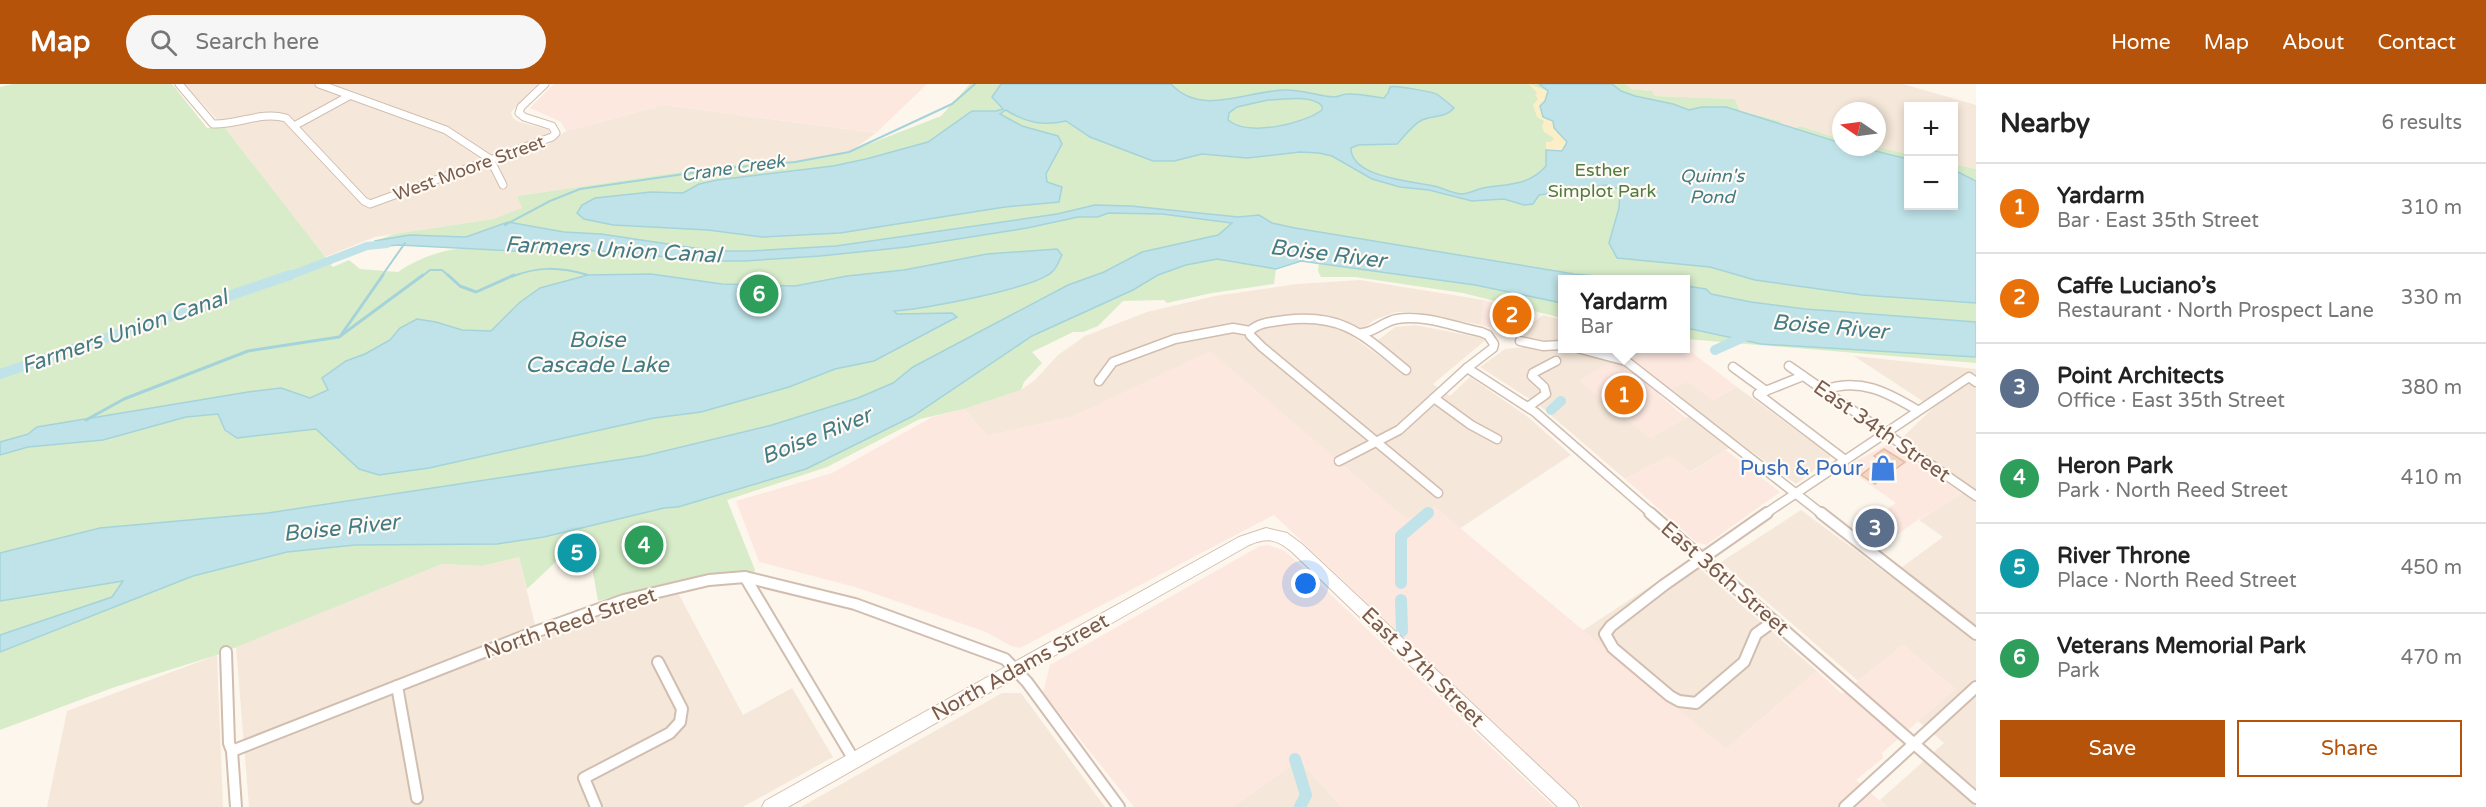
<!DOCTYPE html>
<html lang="en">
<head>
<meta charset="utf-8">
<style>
	:root { --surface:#fff; --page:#f6f6f6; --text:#222; --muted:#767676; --line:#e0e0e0; --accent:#b45309 }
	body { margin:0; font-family:"Varela Round",sans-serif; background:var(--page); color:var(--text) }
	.controls { position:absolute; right:18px; top:18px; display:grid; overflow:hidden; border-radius:0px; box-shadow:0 3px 9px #0003 }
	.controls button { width:54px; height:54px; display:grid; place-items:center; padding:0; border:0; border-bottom:2px solid var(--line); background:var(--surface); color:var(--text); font:30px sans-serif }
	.compass { position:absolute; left:1832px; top:18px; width:54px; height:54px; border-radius:50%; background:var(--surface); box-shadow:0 3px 9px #0003; rotate:283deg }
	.you { position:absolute; left:1306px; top:500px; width:21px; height:21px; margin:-15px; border:4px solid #fff; border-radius:50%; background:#1a73e8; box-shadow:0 0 0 9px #1a73e833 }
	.badge { display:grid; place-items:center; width:39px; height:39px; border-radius:50%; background:var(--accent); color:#fff; font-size:20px; font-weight:700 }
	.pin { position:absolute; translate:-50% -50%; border:3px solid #fff; box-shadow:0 2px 6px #0006 }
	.popup { position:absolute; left:1558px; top:191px; width:132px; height:78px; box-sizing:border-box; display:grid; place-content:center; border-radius:0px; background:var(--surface); filter:drop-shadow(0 2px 4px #0005); font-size:20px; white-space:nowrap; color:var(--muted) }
	.popup b { font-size:22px; color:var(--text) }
	.popup::after { content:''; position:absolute; left:50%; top:100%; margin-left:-12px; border:12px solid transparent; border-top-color:var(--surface) }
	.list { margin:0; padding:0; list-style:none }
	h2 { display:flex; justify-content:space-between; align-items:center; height:78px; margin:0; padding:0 24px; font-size:26px }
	h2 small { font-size:20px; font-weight:400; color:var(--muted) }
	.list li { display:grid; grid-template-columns:39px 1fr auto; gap:18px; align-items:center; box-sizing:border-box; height:90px; padding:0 24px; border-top:2px solid var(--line) }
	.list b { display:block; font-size:22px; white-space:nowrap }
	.list p { margin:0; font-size:20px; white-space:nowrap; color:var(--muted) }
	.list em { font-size:20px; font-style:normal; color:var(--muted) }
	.actions { display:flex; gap:12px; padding:18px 24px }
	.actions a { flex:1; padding:14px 0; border:2px solid var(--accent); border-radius:0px; text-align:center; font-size:21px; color:var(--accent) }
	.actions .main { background:var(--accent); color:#fff }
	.icon { flex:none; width:33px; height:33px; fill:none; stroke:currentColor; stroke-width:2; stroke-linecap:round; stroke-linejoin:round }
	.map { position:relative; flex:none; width:1976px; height:723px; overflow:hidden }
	header { display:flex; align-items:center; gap:36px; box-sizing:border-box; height:84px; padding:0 30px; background:var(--accent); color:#fff }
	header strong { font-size:28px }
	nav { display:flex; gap:33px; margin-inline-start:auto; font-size:21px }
	.search { width:420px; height:54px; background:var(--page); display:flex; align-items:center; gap:15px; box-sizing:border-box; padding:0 21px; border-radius:33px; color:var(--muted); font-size:22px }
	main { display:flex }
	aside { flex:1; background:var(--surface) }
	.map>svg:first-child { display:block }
	.residential { fill:#f5e8da }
	.commercial { fill:#fde8e0 }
	.green { fill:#d8ecc9 }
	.sand { fill:#fcefc7 }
	.water { fill:#bfe3e8; stroke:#a5d3da; stroke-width:1.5; fill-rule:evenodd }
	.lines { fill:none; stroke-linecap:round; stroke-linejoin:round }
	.stream-far1 { stroke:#a5d3da; stroke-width:2 }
	.stream { stroke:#a5d3da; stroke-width:3 }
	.canal-far2 { stroke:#bfe3e8; stroke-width:8 }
	.canal-far1 { stroke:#bfe3e8; stroke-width:10 }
	.canal { stroke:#bfe3e8; stroke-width:12 }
	.building { fill:#f3d5c3; stroke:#e6bba3; stroke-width:1.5 }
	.street-far2-casing { stroke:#d1beb0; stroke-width:9 }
	.street-far1-casing { stroke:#d1beb0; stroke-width:11 }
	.street-casing { stroke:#d1beb0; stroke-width:14 }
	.secondary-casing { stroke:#d6c0b0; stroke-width:2 }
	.street-far2 { stroke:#fff; stroke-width:7 }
	.street-far1 { stroke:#fff; stroke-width:8 }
	.street { stroke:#fff; stroke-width:10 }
	.secondary { fill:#fff; fill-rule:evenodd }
	.labels { text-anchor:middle; stroke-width:4.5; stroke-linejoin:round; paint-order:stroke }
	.far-street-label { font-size:18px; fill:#7a5c4d; stroke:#fffaf3 }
	.far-water-label { font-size:18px; font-style:italic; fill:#437c86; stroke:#fffaf3 }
	.far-park-label { font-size:18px; fill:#537a41; stroke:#fffaf3 }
	.street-label { font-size:21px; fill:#7a5c4d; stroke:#fffaf3 }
	.shop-label { font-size:21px; fill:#366cbe; stroke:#fffaf3; text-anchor:end }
	.water-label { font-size:22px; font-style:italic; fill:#437c86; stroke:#fffaf3 }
</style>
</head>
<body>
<header>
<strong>Map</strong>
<div class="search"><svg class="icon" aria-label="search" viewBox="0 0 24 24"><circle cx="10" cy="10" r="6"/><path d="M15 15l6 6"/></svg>Search here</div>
<nav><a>Home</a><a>Map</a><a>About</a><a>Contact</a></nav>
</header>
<main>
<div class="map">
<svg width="1976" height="723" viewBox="0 0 1976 723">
	<rect width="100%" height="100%" fill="#fdf6ec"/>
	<g class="residential">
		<path d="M184,0H538L511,28L513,34L517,37L549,46V51L499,76L549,60L566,47L664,21L876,49L851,67L789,78L728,81L517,112L523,124L493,135L375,153L325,173L225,44Z"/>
		<path d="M1626,0H1903L1976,21V85L1954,80V22H1908V70L1877,63V27H1841V55L1800,42L1793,45L1780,40L1781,37L1740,27L1735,15L1655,12L1652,7L1630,5Z"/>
		<path d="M1360,196L1484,216L1481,241L1414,228H1396L1374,236L1353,253L1397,285L1406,280L1377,257L1395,243L1415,241L1487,255L1433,300L1450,312L1470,293L1528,333L1571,371L1459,445L1435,423L1407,436L1210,268L1072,333L987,352L964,325L1021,306L1035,296L1058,271L1085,252L1147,228L1215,212L1297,200Z"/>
		<path d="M1543,231L1562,236V264L1659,265L1599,284L1650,354L1698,327L1671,305L1688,297L1713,316L1737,303L1832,372L1796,400L1739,358L1690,388L1669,372L1625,395L1539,321L1480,283L1505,265L1524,263L1527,258L1522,247Z"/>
		<path d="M1854,272L1976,285V723H1887L1880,716L1944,659L1918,637L1955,605L1903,561L1858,597L1721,478L1801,426L1890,492L1943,453L1919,436L1972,403L1903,353L1933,324Z"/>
		<path d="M519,473L535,541L486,561L489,575L618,523L678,509L743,631L792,604L833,673L743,723H249L236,563L442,480L483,482Z"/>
		<path d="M1690,476L1817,587L1726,665L1582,547Z"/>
		<path d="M217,571L223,723H47L67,627Z"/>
		<path d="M1002,609H1021L1105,723H801Z"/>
		<path d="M1299,676L1342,723H1232Z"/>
	</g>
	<g class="commercial">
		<path d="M554,0H927L876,49L664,21L566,47L561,38L530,24Z"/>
		<path d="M1484,216L1537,229L1518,244L1504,240L1488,243L1481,241Z"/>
		<path d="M1686,264L1737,303L1713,316L1688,298L1659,311L1686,334L1650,354L1579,297L1599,284L1659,265Z"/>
		<path d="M1210,267L1406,435L1435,423L1726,665L1817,587L1842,610L1903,561L1955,605L1882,669L1883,674L1856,696L1887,723H1583L1274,431L1020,564L1011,562L986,548L855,503L759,478L736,417L832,389L932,333L964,325L987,352L1072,333Z"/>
		<path d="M1888,360L1963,410L1919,435L1878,464L1855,448L1896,419L1845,383Z"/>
		<path d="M1726,366L1780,408L1706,461L1696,458L1625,395L1669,372L1691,388Z"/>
		<path d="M1268,461L1285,467L1554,723H1342L1299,676L1232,723H1134L1043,609L1050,581L1260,462Z"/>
	</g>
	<g class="green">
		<path d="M13,0H172L207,44H225L333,183L349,176L360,185L398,188C422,171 453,162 483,164L488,145L466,153L409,151L375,157L394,150L493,135L522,124L517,112L728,81L789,78L851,67L941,32L970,0H1626L1631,5L1652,7L1655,12L1735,15L1740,27L1781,37L1780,40L1793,45L1800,42L1841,55V63H1877L1908,70V122H1954V80L1976,85V238L1805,225L1751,218L1711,210L1705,205L1686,202V196C1554,196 1425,165 1295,144L1272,139L1259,131L1223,146L1218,151L1142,168L1104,188L1068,201L908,287L893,299L858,314L772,341L644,372L268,429L100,444L0,469V371L28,363L103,356L186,333L218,330L223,342L247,308L37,343L28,349L0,358V3Z"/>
		<path d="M1217,175L1276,185L1274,200L1212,209L1167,219L1164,216L1123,217L1098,242L1083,248H1073L1032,268L1042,279L1024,298L1021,306L964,325L920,335L827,383L727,416L755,486L754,489C701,488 649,503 598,517L591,477L562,472L527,505L519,473L483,482L442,480L217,571L112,604L0,646V568L193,492L287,468L355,461L497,460L544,453L664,424L678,423L723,408L994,277L1032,252L1133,206L1158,191L1186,181Z"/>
		<path d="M1319,179L1475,201L1562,219V234L1463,209L1355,193H1321L1318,187Z"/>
		<path d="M1686,244L1761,260L1976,273V279L1686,255Z"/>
		<path d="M124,496L112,513L0,551V517Z"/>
	</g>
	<path class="sand" d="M1529,0L1548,7L1545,17L1540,22L1543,33L1553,37L1554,44L1567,58L1562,68L1546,66V58H1551L1554,54L1544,48L1542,42L1544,37L1537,33L1533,21L1538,15L1535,11L1537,9Z"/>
	<g class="water">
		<path d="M1001,0H1171C1201,33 1246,7 1284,6C1301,5 1317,12 1334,13C1339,13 1342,10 1347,10C1359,9 1372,13 1384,14L1388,9L1390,3C1394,1 1435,8 1438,11C1444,15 1449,20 1454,24C1446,34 1433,31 1422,36C1412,41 1405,52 1397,60L1358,61L1351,64C1351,94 1413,97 1434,102C1443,104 1451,109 1461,110C1468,110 1475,106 1483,104C1507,100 1529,102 1546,82V66L1562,67L1567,58L1554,44L1553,37L1543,33L1540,22L1545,17L1548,7L1539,0H1612L1621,7L1635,12L1673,20L1689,26L1702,23H1726L1841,59V63H1859L1908,75V122H1954V86L1976,97V219L1862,211L1755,196L1710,183L1617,174L1609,159L1619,124L1620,105L1606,101L1539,111L1533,120L1524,121L1504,115L1472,117L1429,106L1400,103L1372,95L1332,72L1319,69L1300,68L1247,74L1202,70L1174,77H1153L1090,53L1066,37C1043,42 1026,39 1006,26L1000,30L1022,42L1058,52L1062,60L1046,90L1047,98L1062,103L1059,118L1005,123L840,149L762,153L708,146L613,141L584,135L577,129L582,121L595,114L651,108L683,109L699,100L717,96L833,82L866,75L928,58L972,27H996L1003,25L992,13ZM1268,16C1283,16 1311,10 1322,22V26C1303,40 1248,53 1228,36L1229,29L1237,23Z"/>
		<path d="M1095,121L1131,122L1238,133L1259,131L1272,139L1295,144L1574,190L1629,195L1562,196V219L1475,201L1301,177L1276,185L1217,175L1186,181L1158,191L1133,206L1032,252L913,332L806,385L678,423L664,424L544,453L497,460L355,461L287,468L193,492L0,568V551L112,513L123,497L0,517V469L100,444L268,429L644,372L772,341L858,314L893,299L913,283L1068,201L1104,188L1142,168L1218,151L1232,139L1162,130L1108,129L1098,133H1078L1027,144L907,163L820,172L744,177H716L560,164L514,167L399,161L375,163V157L409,151L466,153L508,138L564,148L601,150L715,167H750L836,162L1057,130Z"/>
		<path d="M1057,165L1062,171C1060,175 1057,183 1053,187C1038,204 920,226 894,227L897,230L952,229L957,233L874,277L835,285L789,303L701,328L654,334L429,384L379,391L359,385L316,345L237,354L225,346L218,330L186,333L103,356L28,363L0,371V358L28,350L37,343L248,308L281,304L310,314L328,306L322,294L346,277L365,270L390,256L400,244L417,235L436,238L462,246L491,247L519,219L540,204L588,191L651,190L722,200L795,202L847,192L904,186L987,170Z"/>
		<path d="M1686,202L1706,205L1711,210L1751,218L1805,225L1976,238V273L1761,260L1686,244Z"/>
	</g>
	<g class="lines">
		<g class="stream-far1">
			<path d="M505,141L550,117L580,105L726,84L795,78L849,68L952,20L975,0"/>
			<path d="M381,193L405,159"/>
			<path d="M421,193L430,186H442L450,193"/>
			<path d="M511,193C538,182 560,183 588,191"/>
		</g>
		<g class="stream">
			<path d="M448,191L460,202L476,208L514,191"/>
			<path d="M341,251L383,191"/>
			<path d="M86,336L124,315L248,267L339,253L423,191"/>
		</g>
		<path class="canal-far2" d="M286,193L367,162L387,160"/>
		<g class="canal-far1">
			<path d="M1715,266L1746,252L1747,247"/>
			<path d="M0,290L290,191"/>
			<path d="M1551,326L1561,317"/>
		</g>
		<g class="canal">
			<path d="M1401,499V452L1428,429"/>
			<path d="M1401,516L1402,547"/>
			<path d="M1295,675L1306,711L1300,723"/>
		</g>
	</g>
	<g class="building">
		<path d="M1500,224L1522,228V237L1518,236V239L1505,236V234L1500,233Z"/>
		<path d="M1631,300L1644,311L1617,323L1603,312Z"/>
		<path d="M1884,365L1905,378L1875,400L1861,391L1880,376L1874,372Z"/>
	</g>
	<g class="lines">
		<g class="street-far2-casing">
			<g id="street-far2">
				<path d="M179,0L213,40C238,41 261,27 286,34L364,117L370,120L552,53L556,49L552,42L524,33L519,29L521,23L545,0"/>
				<path d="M319,0L446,46L490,75L503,101"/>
				<path d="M294,42L349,12"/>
			</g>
		</g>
		<g class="street-far1-casing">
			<g id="street-far1">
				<path d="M1250,247V251L1262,263L1438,409"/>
				<path d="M1250,247C1259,238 1273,238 1285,236C1344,229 1364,252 1406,286"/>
				<path d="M1520,257L1543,262L1562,261"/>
				<path d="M1577,264L1626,277L1822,430"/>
				<path d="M1789,282L1976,412"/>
				<path d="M1733,283L1766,307"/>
				<path d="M1467,284L1535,328L1652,430"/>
				<path d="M1099,297L1113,278L1175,255L1233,244L1250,247"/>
				<path d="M1824,306C1859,293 1887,308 1917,326"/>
				<path d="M1758,310L1845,376"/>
				<path d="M1758,310L1803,292"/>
				<path d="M1434,314L1471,341L1497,355"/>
				<path d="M1528,323L1546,310L1544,303L1532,292L1533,289L1556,277"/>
				<path d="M1339,377L1399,346L1467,284L1493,264L1494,260L1488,251L1481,248C1455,243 1424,230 1397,235C1384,237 1375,248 1362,249"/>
				<path d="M1765,430L1969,293L1976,298"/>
			</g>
		</g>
		<g class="street-casing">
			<g id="street">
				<path d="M1650,429L1976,714"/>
				<path d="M1767,429L1664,501L1611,542L1605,550L1613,564L1670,612L1679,617L1696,619L1744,578L1756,550L1774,537"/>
				<path d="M1821,429L1976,550"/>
				<path d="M745,493L854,676"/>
				<path d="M226,568L229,659L232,667L236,723"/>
				<path d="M397,602L417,714"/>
				<path d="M232,667L527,551L624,516L709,496L745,493L855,520L1005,575L1027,598L1119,723"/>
				<path d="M596,723L584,694L670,649L680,638L682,625L658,578"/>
				<path d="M1845,723L1976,603"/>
			</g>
		</g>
		<g class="secondary-casing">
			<path id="secondary" d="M1266,444L1287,449L1302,460L1576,717L1579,723H1558L1292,468C1277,455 1267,453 1249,461L788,723H762L765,717L1239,453Z"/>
		</g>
		<use href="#street-far2" class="street-far2"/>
		<use href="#street-far1" class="street-far1"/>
		<use href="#street" class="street"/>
		<use href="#secondary" class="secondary"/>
	</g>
	<defs>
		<g id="shop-bare" transform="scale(2.07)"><path d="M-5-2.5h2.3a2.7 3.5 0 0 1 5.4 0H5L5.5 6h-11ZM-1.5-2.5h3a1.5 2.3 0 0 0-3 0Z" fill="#3f7fe0" stroke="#fffaf3" stroke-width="2.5" paint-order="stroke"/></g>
	</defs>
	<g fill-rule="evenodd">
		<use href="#shop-bare" x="1883" y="384"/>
	</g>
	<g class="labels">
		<g class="far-street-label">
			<text transform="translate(469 84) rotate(-20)" y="6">West Moore Street</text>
		</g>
		<g class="far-water-label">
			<text transform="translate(733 84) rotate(-8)" y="6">Crane Creek</text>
			<text x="1712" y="98">Quinn's<tspan x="1712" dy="21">Pond</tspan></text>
		</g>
		<g class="far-park-label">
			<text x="1602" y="92">Esther<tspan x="1602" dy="21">Simplot Park</tspan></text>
		</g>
		<g class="street-label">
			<text transform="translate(1882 347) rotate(35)" y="7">East 34th Street</text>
			<text transform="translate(1725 494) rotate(41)" y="7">East 36th Street</text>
			<text transform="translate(570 539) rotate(-19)" y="7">North Reed Street</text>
			<text transform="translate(1020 583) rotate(-29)" y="7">North Adams Street</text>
			<text transform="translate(1423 583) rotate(44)" y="7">East 37th Street</text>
		</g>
		<g class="shop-label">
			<text x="1863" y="391">Push &amp; Pour</text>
		</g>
		<g class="water-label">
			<text transform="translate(613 165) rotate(3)" y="8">Farmers Union Canal</text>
			<text transform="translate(1328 169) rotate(7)" y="8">Boise River</text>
			<text transform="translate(1830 242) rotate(5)" y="8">Boise River</text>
			<text transform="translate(124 247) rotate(-19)" y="8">Farmers Union Canal</text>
			<text x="597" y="263">Boise<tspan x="597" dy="25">Cascade Lake</tspan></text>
			<text transform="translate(816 351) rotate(-22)" y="8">Boise River</text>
			<text transform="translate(341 443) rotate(-6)" y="8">Boise River</text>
		</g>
	</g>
</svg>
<div class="controls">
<button>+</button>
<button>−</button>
</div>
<svg class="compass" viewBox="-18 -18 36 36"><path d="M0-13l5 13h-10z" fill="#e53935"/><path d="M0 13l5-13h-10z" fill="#767676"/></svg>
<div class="you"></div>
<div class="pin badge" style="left:1624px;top:311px;background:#e8710a">1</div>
<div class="popup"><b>Yardarm</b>Bar</div>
<div class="pin badge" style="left:1512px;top:231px;background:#e8710a">2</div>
<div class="pin badge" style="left:1875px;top:444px;background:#5c6f8a">3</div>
<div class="pin badge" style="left:644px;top:461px;background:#2e9e5b">4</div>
<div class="pin badge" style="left:577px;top:469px;background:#0f9aa8">5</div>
<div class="pin badge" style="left:759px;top:210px;background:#2e9e5b">6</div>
</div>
<aside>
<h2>Nearby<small>6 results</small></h2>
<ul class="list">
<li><span class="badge" style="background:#e8710a">1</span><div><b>Yardarm</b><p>Bar · East 35th Street</p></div><em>310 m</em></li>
<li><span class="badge" style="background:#e8710a">2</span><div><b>Caffe Luciano’s</b><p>Restaurant · North Prospect Lane</p></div><em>330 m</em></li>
<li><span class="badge" style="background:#5c6f8a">3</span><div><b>Point Architects</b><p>Office · East 35th Street</p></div><em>380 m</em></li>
<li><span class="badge" style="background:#2e9e5b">4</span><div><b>Heron Park</b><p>Park · North Reed Street</p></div><em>410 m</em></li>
<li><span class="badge" style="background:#0f9aa8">5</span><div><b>River Throne</b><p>Place · North Reed Street</p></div><em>450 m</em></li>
<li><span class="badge" style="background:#2e9e5b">6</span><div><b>Veterans Memorial Park</b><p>Park</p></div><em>470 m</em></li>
</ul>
<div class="actions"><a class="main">Save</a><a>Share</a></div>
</aside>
</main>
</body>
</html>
